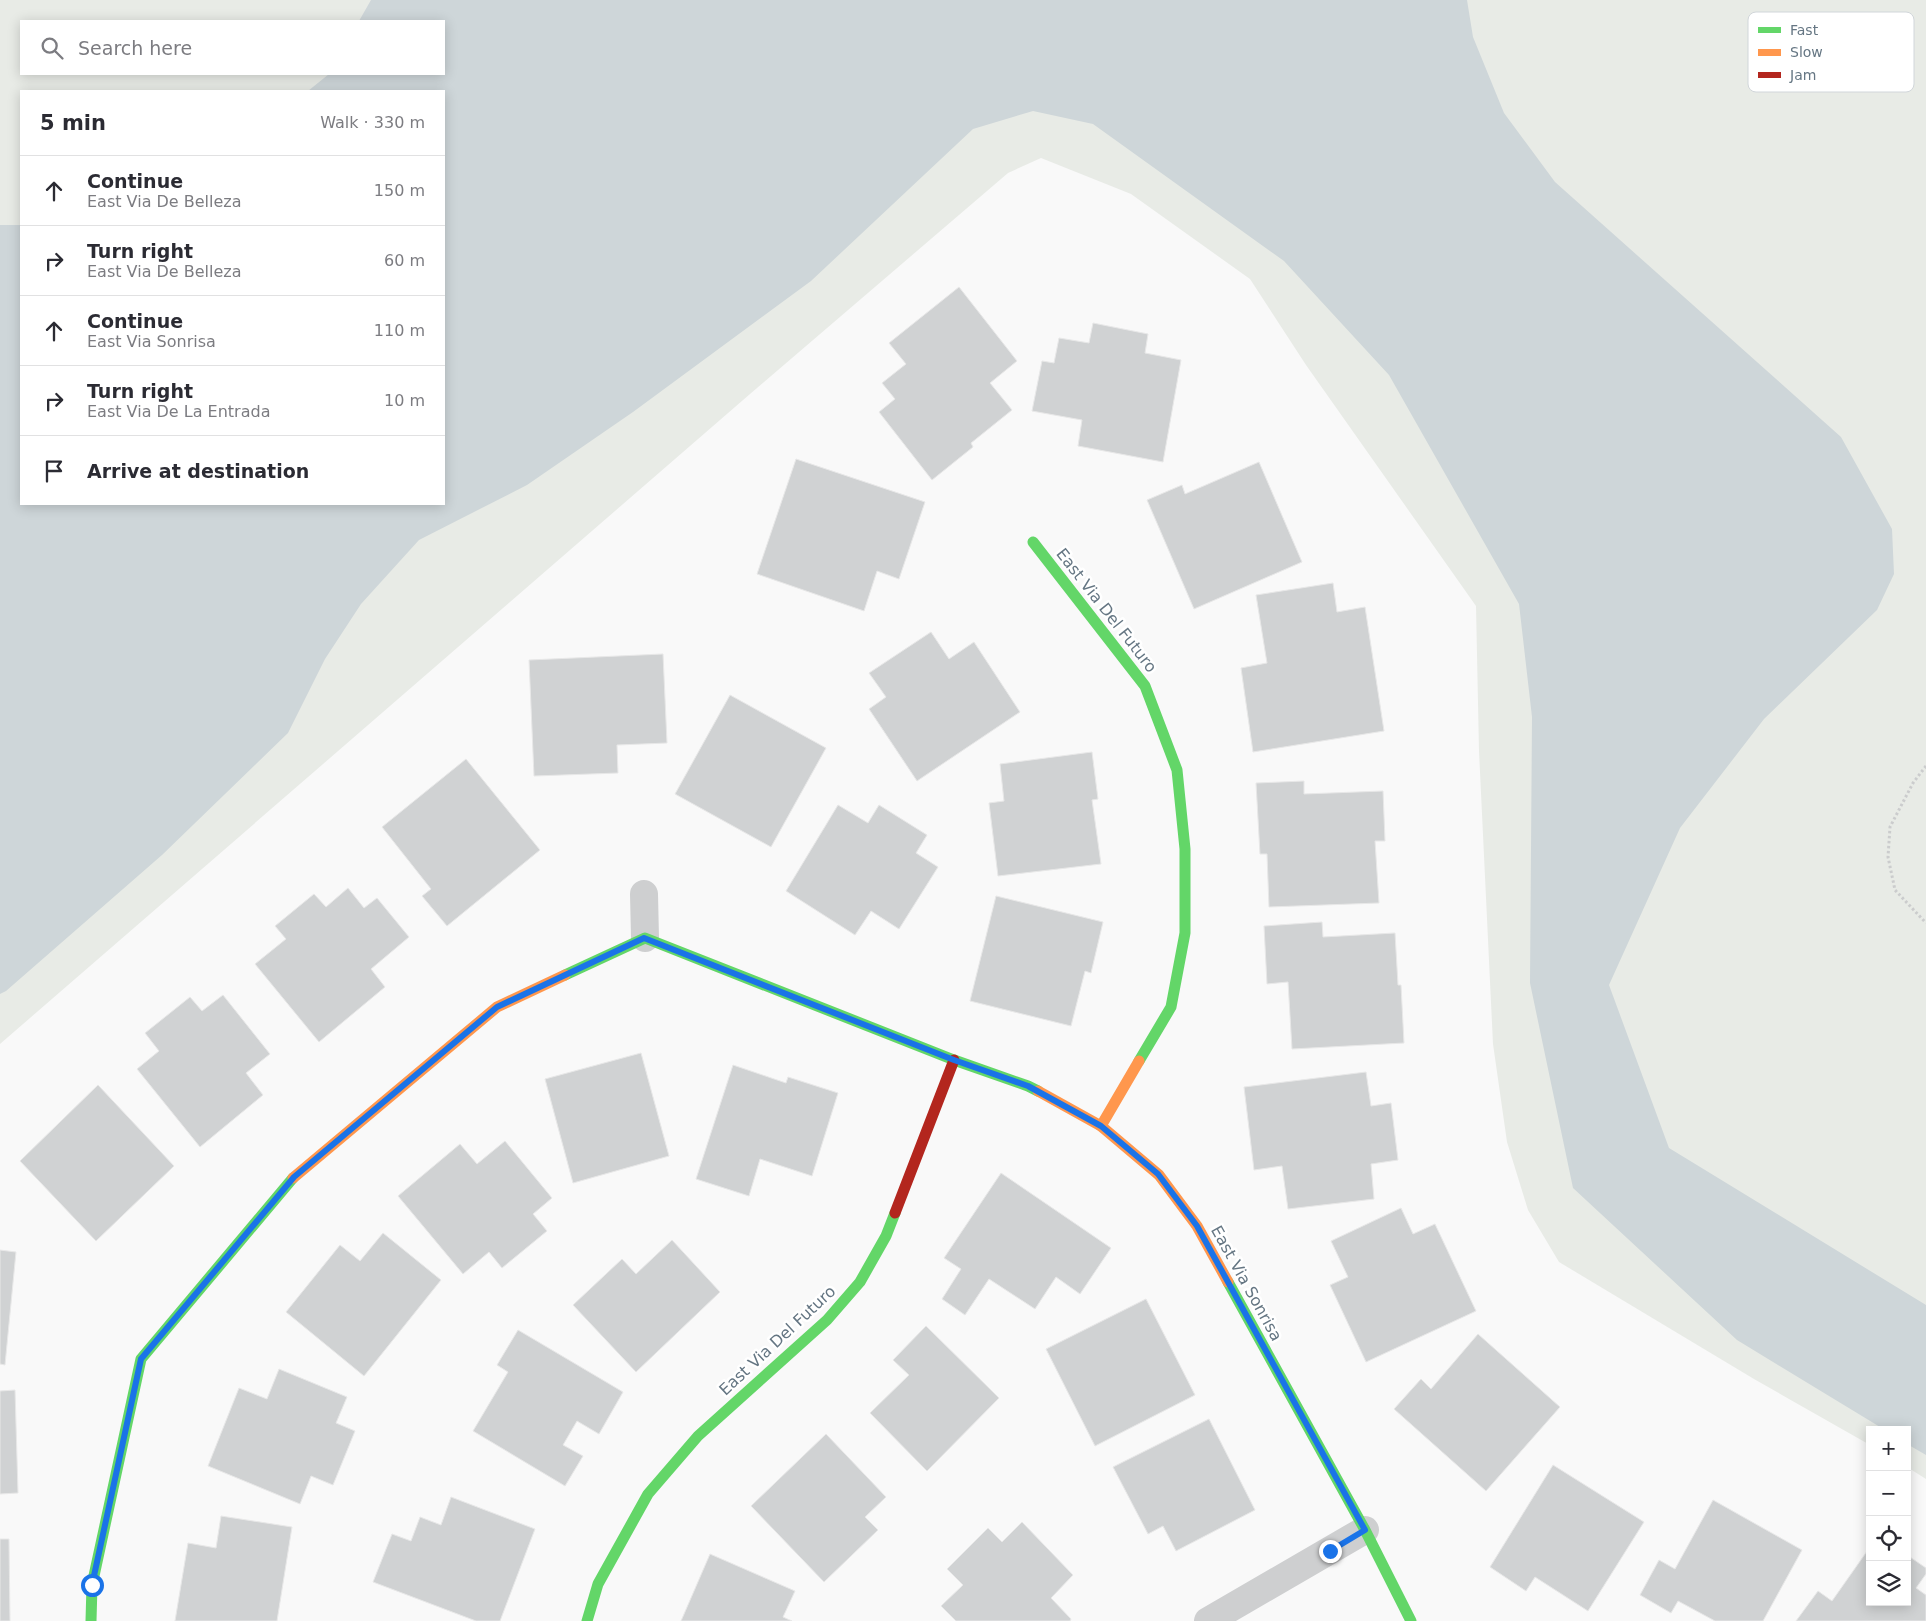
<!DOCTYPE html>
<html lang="en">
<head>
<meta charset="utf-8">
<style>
	:root { --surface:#fff; --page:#f7f7f7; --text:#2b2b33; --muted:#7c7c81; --line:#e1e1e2 }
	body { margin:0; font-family:"DejaVu Sans",sans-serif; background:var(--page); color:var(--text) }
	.controls { position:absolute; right:15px; bottom:15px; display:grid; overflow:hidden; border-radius:0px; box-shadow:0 2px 12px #0003 }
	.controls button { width:45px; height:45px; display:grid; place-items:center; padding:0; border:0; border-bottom:1px solid var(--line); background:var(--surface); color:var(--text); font:25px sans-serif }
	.stop { position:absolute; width:15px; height:15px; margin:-11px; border:4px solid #1a73e8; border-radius:50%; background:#fff }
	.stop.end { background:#1a73e8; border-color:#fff; box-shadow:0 1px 5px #0008 }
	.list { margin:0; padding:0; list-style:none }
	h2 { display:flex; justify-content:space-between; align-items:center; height:65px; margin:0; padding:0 20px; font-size:21px }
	h2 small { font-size:16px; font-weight:400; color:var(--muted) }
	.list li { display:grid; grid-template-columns:32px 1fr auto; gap:15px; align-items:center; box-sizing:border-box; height:70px; padding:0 20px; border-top:1px solid var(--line) }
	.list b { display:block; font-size:19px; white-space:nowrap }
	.list p { margin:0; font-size:16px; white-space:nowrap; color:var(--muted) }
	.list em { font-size:16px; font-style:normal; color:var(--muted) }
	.icon { flex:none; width:28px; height:28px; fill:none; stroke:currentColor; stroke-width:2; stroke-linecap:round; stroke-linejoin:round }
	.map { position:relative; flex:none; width:1926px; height:1621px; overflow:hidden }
	.search { position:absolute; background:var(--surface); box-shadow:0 2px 12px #0003; left:20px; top:20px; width:425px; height:55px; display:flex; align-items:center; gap:12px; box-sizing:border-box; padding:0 18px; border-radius:0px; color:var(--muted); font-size:19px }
	.panel { position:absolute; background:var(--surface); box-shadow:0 2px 12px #0003; left:20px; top:90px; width:425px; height:415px; border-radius:0px }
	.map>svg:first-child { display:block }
	.green { fill:#e8ebe6; fill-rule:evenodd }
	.water { fill:#ced6d9 }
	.building { fill:#d0d2d3; stroke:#e8e8e8 }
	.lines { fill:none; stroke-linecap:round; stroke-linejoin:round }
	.path { stroke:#cbcccd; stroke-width:3; stroke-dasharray:2.5 2.5; stroke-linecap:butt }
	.street { stroke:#cecfd0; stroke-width:28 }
	.fast { stroke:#63d668; stroke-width:11 }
	.slow { stroke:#ff974d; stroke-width:11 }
	.jam { stroke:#b3261e; stroke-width:11 }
	.route { stroke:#1a73e8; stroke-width:6 }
	.labels { text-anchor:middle; stroke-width:5; stroke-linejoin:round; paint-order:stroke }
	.street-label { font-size:16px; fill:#657683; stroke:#fff }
	.key { fill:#fff; stroke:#d1d6da; stroke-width:1 }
	.key-label { font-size:14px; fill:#657683 }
</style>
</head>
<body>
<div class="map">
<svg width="1926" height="1621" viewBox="0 0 1926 1621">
	<rect width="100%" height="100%" fill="#f9f9f9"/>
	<path class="green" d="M0,0H1926V1479L1907,1467V1430H1870V1445L1754,1379L1559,1262L1528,1210L1507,1142L1493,1044L1479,751L1476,606L1306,365L1250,279L1131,194L1041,158L1008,173L750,394L0,1044ZM21,21H444V74H21ZM21,91H444V504H21Z"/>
	<path class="water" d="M371,0H1467L1473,37L1504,113L1555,182L1841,437L1892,529L1894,574L1877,610L1764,719L1680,828L1609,985L1669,1148L1926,1305V1455L1907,1444V1430H1885L1737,1340L1573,1188L1530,983L1532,717L1519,604L1389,375L1284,261L1093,124L1033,111L973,129L811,281L633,412L527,485L419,540L361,604L325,659L288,733L162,855L6,991L0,994V225H21V504H444V91H308L329,74H444V21H359Z"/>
	<g class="building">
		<path d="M959,287L1017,361L990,383L1012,410L971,443L973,447L932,480L879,412L895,399L882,383L906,364L889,343Z"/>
		<path d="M1093,323L1148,334L1145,353L1181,360L1163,462L1078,446L1082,420L1032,411L1042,361L1054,363L1059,338L1089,343Z"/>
		<path d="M796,459L925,502L899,579L877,571L864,611L757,574Z"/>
		<path d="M1259,462L1302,562L1194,609L1147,500L1182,485L1185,494Z"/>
		<path d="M1333,583L1337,612L1365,607L1384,731L1253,752L1241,668L1267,663L1256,595Z"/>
		<path d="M931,632L949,659L974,642L1020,712L917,781L869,709L886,697L869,673Z"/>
		<path d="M663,654L667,743L617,745L618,773L534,776L529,660Z"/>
		<path d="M730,695L826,748L771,847L675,794Z"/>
		<path d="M1092,752L1098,799L1092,800L1101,864L998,876L989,803L1004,801L1000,764Z"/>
		<path d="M466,759L540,850L447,926L422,896L431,889L382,827Z"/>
		<path d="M1304,781V794L1383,791L1385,841H1375L1379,903L1269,907L1267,854H1260L1256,783Z"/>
		<path d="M838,805L868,823L879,805L927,835L916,853L938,867L899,929L871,911L855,935L786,891Z"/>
		<path d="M348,888L364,908L377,898L409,937L371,969L385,987L319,1042L255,964L286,939L275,926L314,894L326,907Z"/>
		<path d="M996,896L1103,922L1091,973L1085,971L1071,1026L970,1001Z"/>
		<path d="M1322,922L1323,937L1395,933L1398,985H1401L1404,1043L1292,1049L1288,982L1267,984L1264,926Z"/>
		<path d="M223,995L270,1054L246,1073L263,1095L200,1147L137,1069L159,1051L145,1033L190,997L202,1011Z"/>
		<path d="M641,1053L669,1156L573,1183L545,1079Z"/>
		<path d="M733,1065L786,1083L788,1077L838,1093L812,1176L760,1159L749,1196L696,1179Z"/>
		<path d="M1366,1072L1371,1106L1391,1103L1398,1160L1371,1164L1374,1199L1288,1209L1282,1166L1254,1170L1244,1087Z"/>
		<path d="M98,1085L174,1166L96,1241L20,1161Z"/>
		<path d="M505,1141L552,1198L533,1214L547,1231L502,1268L489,1252L463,1274L398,1196L460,1144L477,1164Z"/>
		<path d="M1001,1173L1111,1248L1080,1294L1056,1277L1035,1309L989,1279L965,1315L942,1299L961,1269L944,1258Z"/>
		<path d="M1401,1208L1413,1234L1435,1224L1476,1311L1366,1362L1330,1285L1348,1277L1331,1241Z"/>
		<path d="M383,1233L441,1280L364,1376L286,1312L340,1245L360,1261Z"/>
		<path d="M672,1240L720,1292L636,1372L573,1305L622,1259L636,1274Z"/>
		<path d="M0,1250L16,1252L5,1365L0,1364Z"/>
		<path d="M1146,1299L1195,1395L1095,1446L1046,1349Z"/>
		<path d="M926,1326L999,1398L927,1471L870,1413L909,1375L893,1360Z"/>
		<path d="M518,1330L623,1392L599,1434L577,1421L563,1445L583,1456L565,1486L473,1431L508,1372L497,1365Z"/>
		<path d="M1478,1334L1560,1407L1486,1491L1394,1409L1421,1379L1431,1389Z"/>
		<path d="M279,1369L347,1397L336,1423L355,1431L333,1485L311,1476L300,1504L208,1466L239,1388L267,1399Z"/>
		<path d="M15,1390L18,1493L0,1494V1391Z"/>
		<path d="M1209,1419L1255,1510L1176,1551L1163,1526L1148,1534L1113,1467Z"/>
		<path d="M826,1434L886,1497L865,1517L878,1530L824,1582L751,1506Z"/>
		<path d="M1553,1465L1644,1522L1588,1611L1535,1577L1526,1591L1490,1567Z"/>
		<path d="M451,1497L535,1529L500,1621H476L373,1582L392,1534L411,1541L420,1517L441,1525Z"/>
		<path d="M1713,1500L1802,1550L1763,1621H1715L1678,1601L1671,1613L1640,1595L1659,1560L1675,1569Z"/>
		<path d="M221,1516L292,1527L277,1621H175L188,1543L216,1548Z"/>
		<path d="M1022,1522L1073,1575L1051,1598L1071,1619L1070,1621H956L941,1606L963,1585L947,1569L988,1528L1002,1542Z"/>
		<path d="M0,1539H9L10,1621H0Z"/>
		<path d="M1870,1547V1602H1907V1555L1926,1568V1574L1916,1588L1926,1595V1621H1796L1818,1591L1832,1601Z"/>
		<path d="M710,1554L795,1591L783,1617L792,1621H681Z"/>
	</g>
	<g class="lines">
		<path class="path" d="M1926,766L1913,783L1890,827L1888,857L1895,890L1926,923"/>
		<g class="street">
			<path d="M644,894L645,938"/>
			<path d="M1208,1621L1365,1530"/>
		</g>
		<g class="fast">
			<path d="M1033,542L1145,686L1177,770L1185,849V933L1171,1007L1139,1061"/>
			<path d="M565,975L645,938L954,1060L1028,1086L1038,1091"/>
			<path d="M1228,1282L1365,1530L1411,1621"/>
			<path d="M91,1621L92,1585L141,1359L293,1178"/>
			<path d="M587,1621L598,1584L648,1494L698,1436L827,1320L860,1282L886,1236L895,1213"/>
		</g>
		<g class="slow">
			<path d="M1038,1091L1101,1126L1159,1175L1197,1226L1228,1282"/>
			<path d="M1101,1126L1139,1061"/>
			<path d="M293,1178L497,1007L565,975"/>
		</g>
		<path class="jam" d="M895,1213L954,1060"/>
	</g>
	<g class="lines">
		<path class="route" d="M92,1585L141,1359L294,1177L497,1007L644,938L954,1060L1028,1086L1101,1126L1158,1174L1197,1226L1365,1530L1330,1551"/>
	</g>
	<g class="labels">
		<g class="street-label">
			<text transform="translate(1107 610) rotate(52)" y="6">East Via Del Futuro</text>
			<text transform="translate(1247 1283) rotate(61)" y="6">East Via Sonrisa</text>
			<text transform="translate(777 1340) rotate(-43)" y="6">East Via Del Futuro</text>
		</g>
	</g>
	<rect x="1748" y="12" width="166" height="80" rx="8" class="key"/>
	<rect x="1758" y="27" width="23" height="6" fill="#63d668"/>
	<rect x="1758" y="49" width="23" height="7" fill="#ff974d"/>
	<rect x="1758" y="72" width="23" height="6" fill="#b3261e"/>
	<g class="key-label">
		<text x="1790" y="35">Fast</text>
		<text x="1790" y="57">Slow</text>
		<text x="1790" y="80">Jam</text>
	</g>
</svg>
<div class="controls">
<button>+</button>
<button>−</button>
<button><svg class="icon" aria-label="locate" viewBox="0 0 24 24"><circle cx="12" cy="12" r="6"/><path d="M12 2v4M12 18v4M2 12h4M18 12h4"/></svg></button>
<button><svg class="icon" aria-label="layers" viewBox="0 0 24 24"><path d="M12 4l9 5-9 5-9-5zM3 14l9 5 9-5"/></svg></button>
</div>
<div class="stop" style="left:92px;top:1585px"></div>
<div class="stop end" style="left:1330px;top:1551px"></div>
<div class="search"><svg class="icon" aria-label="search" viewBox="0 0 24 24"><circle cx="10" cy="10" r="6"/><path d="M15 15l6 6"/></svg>Search here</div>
<section class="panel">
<h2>5 min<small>Walk · 330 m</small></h2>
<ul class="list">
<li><svg class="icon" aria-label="ahead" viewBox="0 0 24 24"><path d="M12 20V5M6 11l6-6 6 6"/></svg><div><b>Continue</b><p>East Via De Belleza</p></div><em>150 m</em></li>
<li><svg class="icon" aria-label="right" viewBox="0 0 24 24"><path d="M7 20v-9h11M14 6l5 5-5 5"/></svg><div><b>Turn right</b><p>East Via De Belleza</p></div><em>60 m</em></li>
<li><svg class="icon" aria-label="ahead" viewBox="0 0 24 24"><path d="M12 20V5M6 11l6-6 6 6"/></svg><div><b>Continue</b><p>East Via Sonrisa</p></div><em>110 m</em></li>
<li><svg class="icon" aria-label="right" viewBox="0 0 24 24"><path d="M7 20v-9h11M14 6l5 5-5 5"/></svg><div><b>Turn right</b><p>East Via De La Entrada</p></div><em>10 m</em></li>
<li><svg class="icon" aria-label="arrive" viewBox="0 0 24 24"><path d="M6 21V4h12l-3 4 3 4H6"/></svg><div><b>Arrive at destination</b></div></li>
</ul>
</section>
</div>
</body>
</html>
